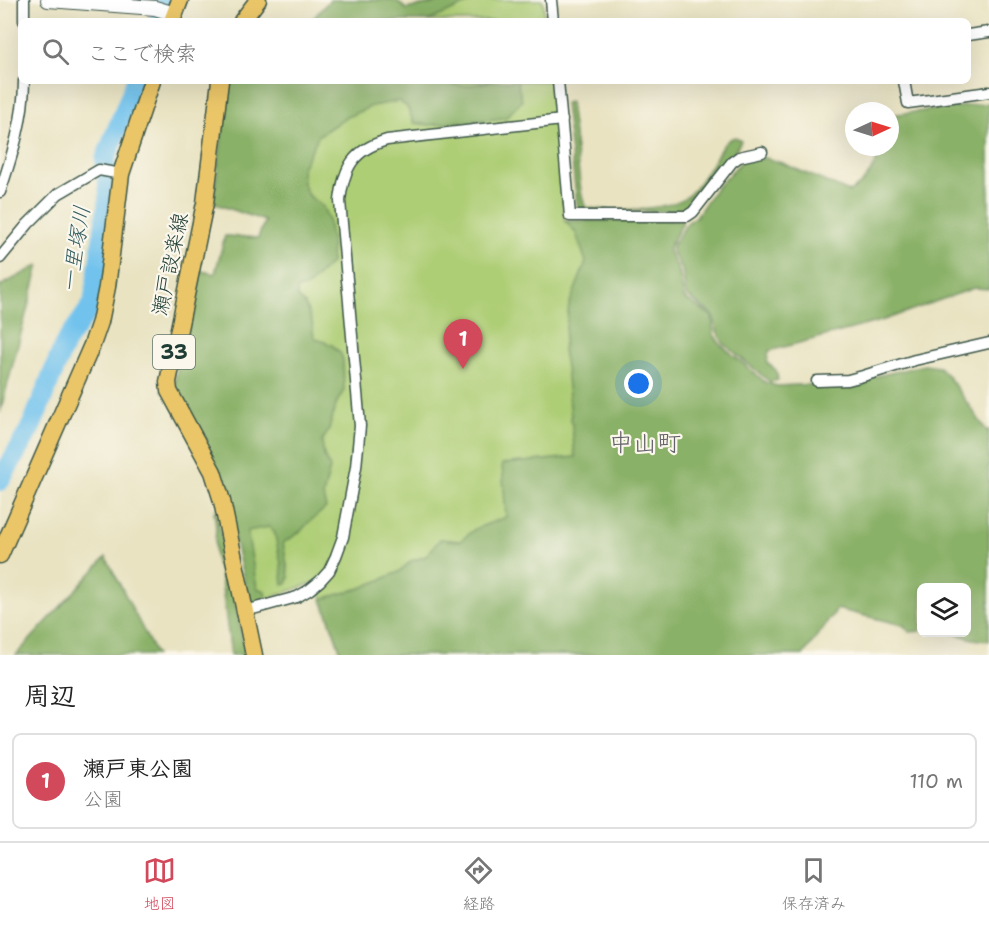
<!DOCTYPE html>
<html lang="ja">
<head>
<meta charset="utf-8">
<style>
	:root { --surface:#fff; --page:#f2f2f2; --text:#222; --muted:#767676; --line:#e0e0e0; --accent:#d1495b }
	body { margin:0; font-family:"Shantell Sans","Klee One",sans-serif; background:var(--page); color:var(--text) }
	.controls { position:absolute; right:18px; bottom:18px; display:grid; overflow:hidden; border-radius:9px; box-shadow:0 6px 24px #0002 }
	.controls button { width:54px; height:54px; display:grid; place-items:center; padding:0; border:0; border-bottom:2px solid var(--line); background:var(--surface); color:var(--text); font:30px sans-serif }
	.compass { position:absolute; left:845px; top:102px; width:54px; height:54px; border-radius:50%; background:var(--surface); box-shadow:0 6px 24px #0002; rotate:86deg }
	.you { position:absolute; left:639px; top:384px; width:21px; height:21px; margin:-15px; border:4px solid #fff; border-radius:50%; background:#1a73e8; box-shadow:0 0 0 9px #1a73e833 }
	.badge { display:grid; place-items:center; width:39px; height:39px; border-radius:50%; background:var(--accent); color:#fff; font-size:20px; font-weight:700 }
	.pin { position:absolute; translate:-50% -50px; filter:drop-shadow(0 2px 3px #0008) }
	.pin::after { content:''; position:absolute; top:32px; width:21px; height:18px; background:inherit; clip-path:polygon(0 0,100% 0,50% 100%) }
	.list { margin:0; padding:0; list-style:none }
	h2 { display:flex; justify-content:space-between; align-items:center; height:78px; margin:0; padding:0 24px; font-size:26px }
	h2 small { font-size:20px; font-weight:400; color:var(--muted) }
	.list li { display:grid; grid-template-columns:39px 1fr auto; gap:18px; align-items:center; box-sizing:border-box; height:96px; margin:0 12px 12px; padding:0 12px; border:2px solid var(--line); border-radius:9px }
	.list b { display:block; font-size:22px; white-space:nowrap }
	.list p { margin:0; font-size:20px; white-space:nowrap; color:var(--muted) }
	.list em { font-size:20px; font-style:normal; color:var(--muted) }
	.icon { flex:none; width:33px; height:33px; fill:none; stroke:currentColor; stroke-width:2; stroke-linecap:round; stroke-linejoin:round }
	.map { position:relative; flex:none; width:989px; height:655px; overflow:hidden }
	.search { position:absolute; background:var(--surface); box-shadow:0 6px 24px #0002; left:18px; right:18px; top:18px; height:66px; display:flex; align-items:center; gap:15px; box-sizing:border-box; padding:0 21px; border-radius:9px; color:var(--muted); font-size:22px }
	.sheet { height:186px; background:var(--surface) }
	nav { display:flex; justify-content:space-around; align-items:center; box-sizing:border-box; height:84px; border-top:2px solid var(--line); background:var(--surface); font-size:16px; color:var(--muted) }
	nav a { display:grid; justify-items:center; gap:3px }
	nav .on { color:var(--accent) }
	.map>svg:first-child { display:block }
	.green { fill:#aece76; stroke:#668655; stroke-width:1.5 }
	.forest { fill:#8ab167; stroke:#54774e; stroke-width:1.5 }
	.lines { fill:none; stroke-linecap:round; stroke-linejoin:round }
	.river { stroke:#71c2ed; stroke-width:20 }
	.minor-casing { stroke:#3d5649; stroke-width:13 }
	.tertiary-casing { stroke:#3d5649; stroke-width:16 }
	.primary-casing { stroke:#3d5649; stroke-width:19 }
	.minor { stroke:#fff; stroke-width:10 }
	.tertiary { stroke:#fff; stroke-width:14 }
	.primary { stroke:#ebc669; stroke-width:16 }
	.labels { text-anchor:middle; stroke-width:4.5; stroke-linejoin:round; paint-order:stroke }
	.shield { fill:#fbf7ec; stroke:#61756b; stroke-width:1.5 }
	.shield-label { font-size:20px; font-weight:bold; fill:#1f3d34 }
	.street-label { font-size:21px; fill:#1f3d34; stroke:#fbf7ec }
	.water-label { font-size:22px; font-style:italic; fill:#345e62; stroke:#fbf7ec }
	.quarter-label { font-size:24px; fill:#636169; stroke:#fbf7ec }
</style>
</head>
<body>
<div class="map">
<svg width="989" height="655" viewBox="0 0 989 655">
	<rect width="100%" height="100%" fill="#fbf7ec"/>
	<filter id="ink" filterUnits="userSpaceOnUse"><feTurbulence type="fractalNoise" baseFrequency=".0167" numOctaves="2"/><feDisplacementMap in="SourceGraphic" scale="12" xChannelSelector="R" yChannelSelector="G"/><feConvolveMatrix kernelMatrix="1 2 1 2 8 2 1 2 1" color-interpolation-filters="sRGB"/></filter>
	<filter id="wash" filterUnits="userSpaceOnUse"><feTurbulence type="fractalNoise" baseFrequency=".008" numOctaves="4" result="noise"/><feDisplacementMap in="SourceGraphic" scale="24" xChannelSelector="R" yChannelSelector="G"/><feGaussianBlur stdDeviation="1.35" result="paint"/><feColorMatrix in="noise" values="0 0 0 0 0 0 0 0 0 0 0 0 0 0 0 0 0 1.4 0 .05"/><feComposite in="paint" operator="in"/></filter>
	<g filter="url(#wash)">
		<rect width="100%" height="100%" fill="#e9e3c2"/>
		<g class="green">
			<path d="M330,0H396L406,9L452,0H543L545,21H311Z"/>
			<path d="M229,81H551L565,221L682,220V224L669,247V252L679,271L684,298L712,316L714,335L720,344L766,383L777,386L848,383L895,372L903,625L837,609L803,655H342L316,582L266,599L254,602L196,270L215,274L225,236L258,238L265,221Z"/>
		</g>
		<g class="forest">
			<path d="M330,0H396L406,9L452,0H476L428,21H311Z"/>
			<path d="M229,81H442C461,88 469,86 488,82C497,79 508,81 517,81L522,101L505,118L429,125L414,123L407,107L399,101L372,106L345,118L319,135L302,168L303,183L308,195L323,207L328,219L332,246L331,263L307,287L300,288L297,290V297L305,304L312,322L314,338L332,345L341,354L343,360L344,390L337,402L328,432L322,441L324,456L330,468L323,495L326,508L309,522L300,532L283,543L289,577L287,584L283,585L281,563L274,531L269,527L247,531L257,588L265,591L266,599L254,602L248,599L222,482L174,387L196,270L215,274L225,236L258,238L265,221L213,203Z"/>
			<path d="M570,102L581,191L585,207C608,212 666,211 686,197C696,190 705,174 712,164C719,153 722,141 735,137L741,141L730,159L689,211H578L565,103Z"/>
			<path d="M989,103V289L974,288L881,321L769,351L767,363L776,370L778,380L770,382L723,343L717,331L713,315L686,295L682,269L672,252V246L688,222L696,217L715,189L742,161L766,158L782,163L849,192C867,184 875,165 881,147H890V115Z"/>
			<path d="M682,220V224L669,247V252L679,271L684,298L712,316L714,335L720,344L766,383L777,386L848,383L924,365L939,367L948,376L987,431L989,430V641L973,639L951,633L966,632V588H922L921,631L910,632L903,625L837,609L803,655H342L322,599L361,588L399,572L411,561L426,556L440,539L460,541L475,529L506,517L502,464L575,457L566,367L563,350L569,305L586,262L576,233L565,221Z"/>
			<path d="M39,265L0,413V286Z"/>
			<path d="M216,509L246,655H231L220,572C209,550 220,534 214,513Z"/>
			<path d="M106,557L156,655H16Z"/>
		</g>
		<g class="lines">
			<g class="river">
				<path d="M159,21L167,0"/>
				<path d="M0,481L31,427L65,343L93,304L109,193L105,160L136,81"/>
			</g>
		</g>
	</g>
	<g filter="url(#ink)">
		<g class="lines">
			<g class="minor-casing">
				<g id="minor">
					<path d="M24,0V21"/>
					<path d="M551,0L553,21"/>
					<path d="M968,35L989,32"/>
					<path d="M558,81L570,216H687L693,212L732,162L739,157L762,152"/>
					<path d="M904,81L908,103L989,92"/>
					<path d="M0,192C12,156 24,119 24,81"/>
					<path d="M0,258L28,224L58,194L99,170L121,174"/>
					<path d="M817,381L848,380L863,376L915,360L989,343"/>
					<path d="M245,611L297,597L309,590L320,581L329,571L336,556L343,537L356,467L360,426L340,201C344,167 353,150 387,140L562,120"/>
				</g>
			</g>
			<g class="tertiary-casing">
				<path id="tertiary" d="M48,0L155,8L175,14"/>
			</g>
			<g class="primary-casing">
				<g id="primary">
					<path d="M172,21L180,0"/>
					<path d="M242,21L258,0"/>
					<path d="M220,81L205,203L168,382L169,391L213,472L222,501L254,655"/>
					<path d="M0,555L92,345L100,322L107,287L121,174L152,81"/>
				</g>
			</g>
			<use href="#minor" class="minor"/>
			<use href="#tertiary" class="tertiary"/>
			<use href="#primary" class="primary"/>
		</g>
	</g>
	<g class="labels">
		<rect class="shield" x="153" y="335" width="42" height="34" rx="4.5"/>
		<g class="shield-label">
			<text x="174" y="359">33</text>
		</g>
		<g class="street-label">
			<text transform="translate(170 264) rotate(-78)" y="7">瀬戸設楽線</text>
		</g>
		<g class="water-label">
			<text transform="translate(75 249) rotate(-81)" y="8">一里塚川</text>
		</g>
		<g class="quarter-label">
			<text x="645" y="451">中山町</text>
		</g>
	</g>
</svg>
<div class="controls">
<button><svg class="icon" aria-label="layers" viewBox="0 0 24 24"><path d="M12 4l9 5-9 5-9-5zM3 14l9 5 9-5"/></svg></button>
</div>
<svg class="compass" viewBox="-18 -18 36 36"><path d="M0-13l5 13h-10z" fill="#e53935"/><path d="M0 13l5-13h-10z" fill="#767676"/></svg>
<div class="you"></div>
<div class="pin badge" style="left:463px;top:369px">1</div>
<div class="search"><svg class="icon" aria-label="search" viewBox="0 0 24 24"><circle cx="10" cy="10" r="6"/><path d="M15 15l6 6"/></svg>ここで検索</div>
</div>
<section class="sheet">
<h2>周辺<small></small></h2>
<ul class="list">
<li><span class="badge">1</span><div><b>瀬戸東公園</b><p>公園</p></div><em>110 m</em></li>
</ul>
</section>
<nav>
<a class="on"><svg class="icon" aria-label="map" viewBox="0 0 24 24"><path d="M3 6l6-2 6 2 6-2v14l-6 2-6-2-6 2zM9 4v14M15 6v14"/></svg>地図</a>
<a><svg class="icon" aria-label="directions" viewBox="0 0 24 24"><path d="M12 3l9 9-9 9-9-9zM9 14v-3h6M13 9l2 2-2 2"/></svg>経路</a>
<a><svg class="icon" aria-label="saved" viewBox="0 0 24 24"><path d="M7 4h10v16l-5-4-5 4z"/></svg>保存済み</a>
</nav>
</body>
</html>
